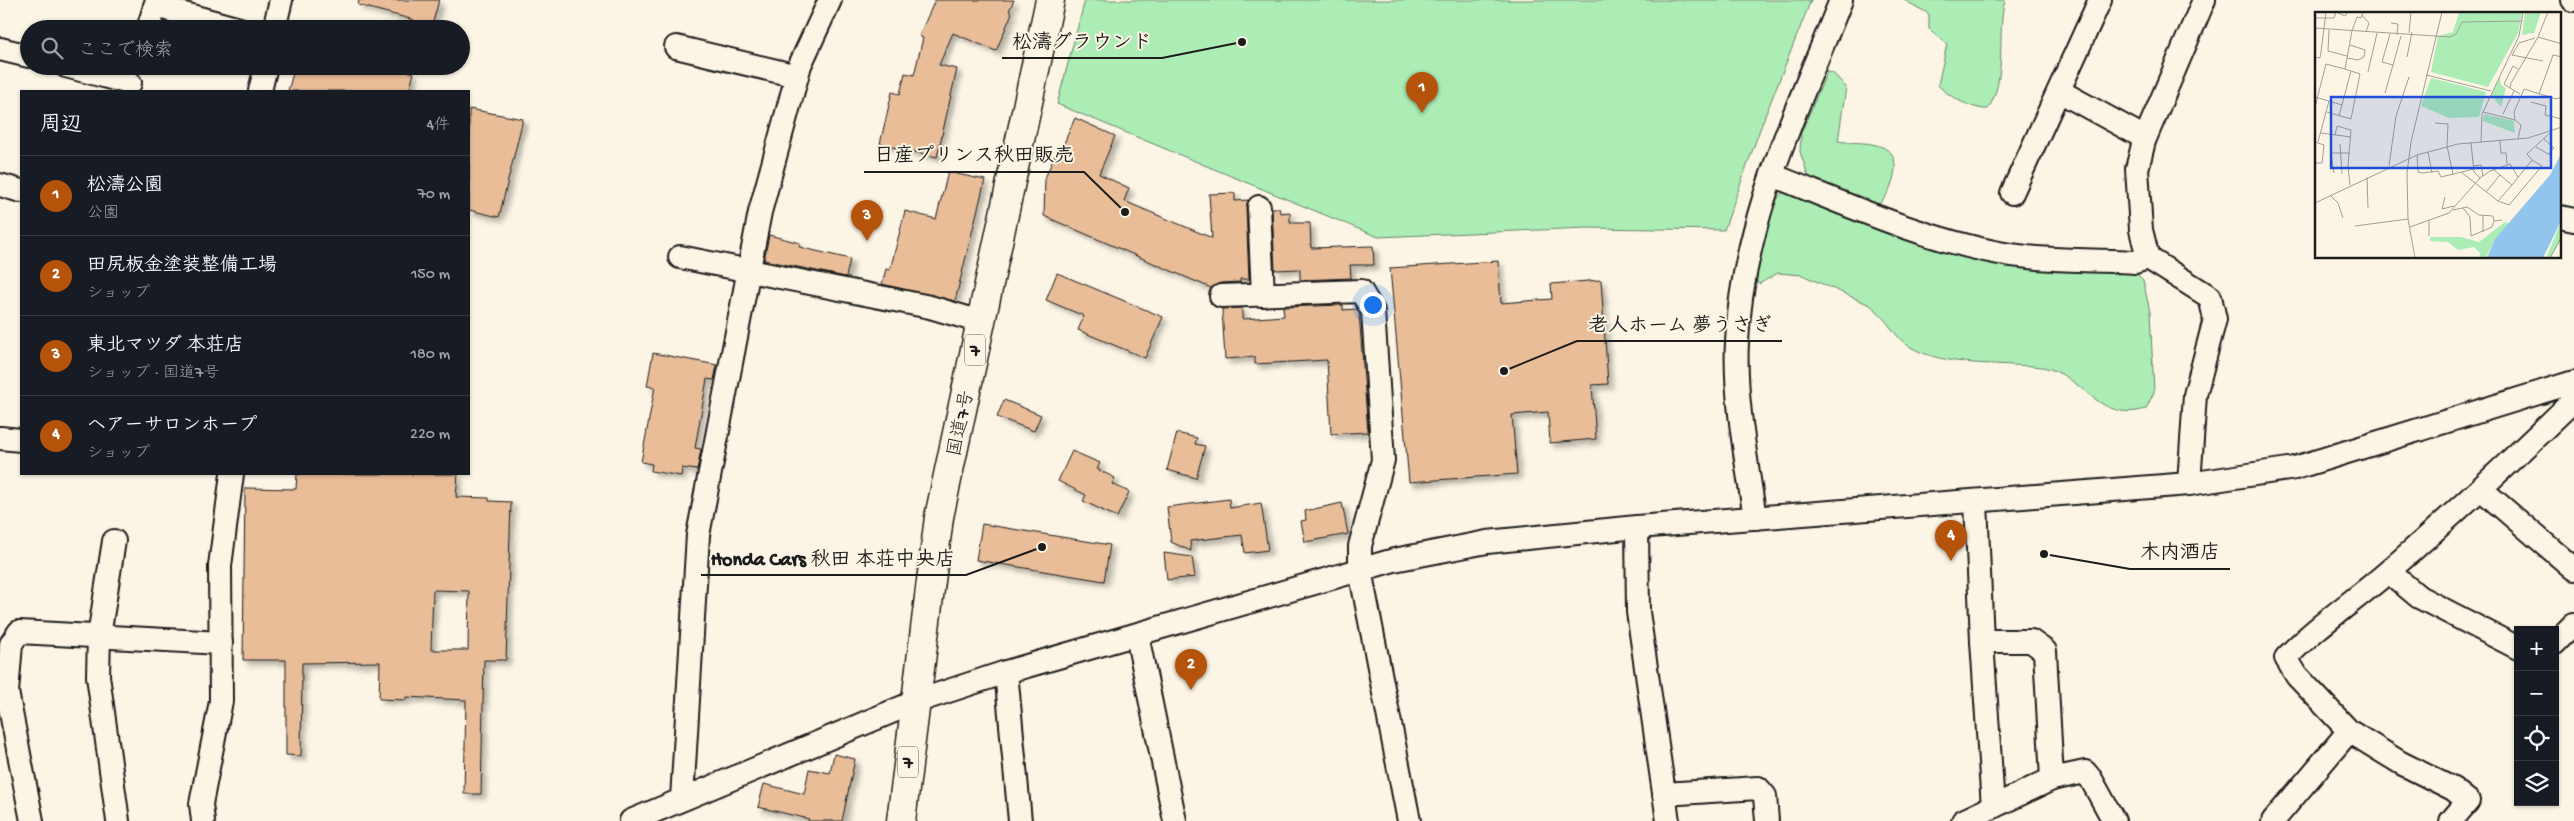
<!DOCTYPE html>
<html lang="ja">
<head>
<meta charset="utf-8">
<style>
	:root { --surface:#171b24; --page:#242831; --text:#f1f3f6; --muted:#9ea1a6; --line:#363941; --accent:#b45309 }
	body { margin:0; font-family:"Gochi Hand","Klee One",sans-serif; background:var(--page); color:var(--text) }
	.controls { position:absolute; right:15px; bottom:15px; display:grid; overflow:hidden; border-radius:0px; box-shadow:0 1px 4px #0004 }
	.controls button { width:45px; height:45px; display:grid; place-items:center; padding:0; border:0; border-bottom:1px solid var(--line); background:var(--surface); color:var(--text); font:25px sans-serif }
	.you { position:absolute; left:1372px; top:304px; width:18px; height:18px; margin:-12px; border:4px solid #fff; border-radius:50%; background:#1a73e8; box-shadow:0 0 0 8px #1a73e833 }
	.badge { display:grid; place-items:center; width:32px; height:32px; border-radius:50%; background:var(--accent); color:#fff; font-size:16px; font-weight:700 }
	.pin { position:absolute; translate:-50% -41px; filter:drop-shadow(0 1px 2px #0008) }
	.pin::after { content:''; position:absolute; top:26px; width:18px; height:15px; background:inherit; clip-path:polygon(0 0,100% 0,50% 100%) }
	.list { margin:0; padding:0; list-style:none }
	h2 { display:flex; justify-content:space-between; align-items:center; height:65px; margin:0; padding:0 20px; font-size:21px }
	h2 small { font-size:16px; font-weight:400; color:var(--muted) }
	.list li { display:grid; grid-template-columns:32px 1fr auto; gap:15px; align-items:center; box-sizing:border-box; height:80px; padding:0 20px; border-top:1px solid var(--line) }
	.list b { display:block; font-size:19px; white-space:nowrap }
	.list p { margin:0; font-size:16px; white-space:nowrap; color:var(--muted) }
	.list em { font-size:16px; font-style:normal; color:var(--muted) }
	.icon { flex:none; width:28px; height:28px; fill:none; stroke:currentColor; stroke-width:2; stroke-linecap:round; stroke-linejoin:round }
	.map { position:relative; flex:none; width:2574px; height:821px; overflow:hidden }
	.search { position:absolute; background:var(--surface); box-shadow:0 1px 4px #0004; left:20px; top:20px; width:450px; height:55px; display:flex; align-items:center; gap:12px; box-sizing:border-box; padding:0 18px; border-radius:28px; color:var(--muted); font-size:19px }
	.panel { position:absolute; background:var(--surface); box-shadow:0 1px 4px #0004; left:20px; top:90px; width:450px; height:385px; border-radius:0px }
	.map>svg:first-child { display:block }
	.green { fill:#acedb5; stroke:#648468 }
	.building { fill:#e8bd98; stroke:#1c1c1c; fill-rule:evenodd; filter:url(#shadow) }
	.lines { fill:none; stroke-linecap:round; stroke-linejoin:round }
	.minor-casing { stroke:#1c1c1c; stroke-width:26 }
	.highway-casing { stroke:#1c1c1c; stroke-width:31 }
	.minor { stroke:#fcf5e5; stroke-width:22 }
	.highway { stroke:#fcf5e5; stroke-width:28 }
	.labels { text-anchor:middle; stroke-width:4; stroke-linejoin:round; paint-order:stroke }
	.shield { fill:#fcf5e5; stroke:#5f5d58; stroke-width:1 }
	.shield-label { font-size:18px; font-weight:bold; fill:#1c1c1c }
	.street-label { font-size:19px; fill:#1c1c1c; stroke:#fcf5e5 }
	.inset-road { fill:none; stroke:#a29e95; stroke-width:1 }
	.view { fill:#1d4ed8; fill-opacity:0.15; stroke:#1d4ed8; stroke-width:2.5 }
	.inset-edge { fill:none; stroke:#1c1c1c; stroke-width:2.5 }
	.leader { fill:none; stroke:#1c1c1c; stroke-width:2 }
	.callout-dot { fill:#1c1c1c; stroke:#fcf5e5; stroke-width:2 }
	.callout-label { font-size:20px; text-anchor:middle; font-weight:bold; fill:#1c1c1c; stroke:#fcf5e5; stroke-width:4; stroke-linejoin:round; paint-order:stroke }
</style>
</head>
<body>
<div class="map">
<svg width="2574" height="821" viewBox="0 0 2574 821">
	<defs>
		<filter id="shadow"><feDropShadow dx="4.5" dy="4.5" stdDeviation="2.5" flood-color="#0004"/></filter>
	</defs>
	<rect width="100%" height="100%" fill="#fcf5e5"/>
	<filter id="ink" filterUnits="userSpaceOnUse"><feTurbulence type="fractalNoise" baseFrequency=".02" numOctaves="2"/><feDisplacementMap in="SourceGraphic" scale="10" xChannelSelector="R" yChannelSelector="G"/><feConvolveMatrix kernelMatrix="1 2 1 2 8 2 1 2 1" color-interpolation-filters="sRGB"/></filter>
	<g filter="url(#ink)">
		<g class="green">
			<path d="M1085,0H1811L1763,121L1724,230L1586,228L1378,237L1057,104Z"/>
			<path d="M1904,0H2005C1996,35 2008,77 1988,109C1974,110 1947,96 1938,85L1947,44L1929,29V14Z"/>
			<path d="M1827,72L1833,73L1846,87L1838,141C1855,144 1878,140 1891,153C1902,165 1888,205 1873,206L1817,186L1808,175L1800,152L1801,133Z"/>
			<path d="M1786,189L1927,242L2133,270L2143,280L2150,312L2154,392L2146,409C2100,422 2087,382 2050,369C2038,365 2024,366 2012,365C1980,363 1948,364 1918,351C1895,342 1889,319 1870,305L1802,275L1778,273L1759,284L1755,280C1760,254 1766,206 1786,189Z"/>
		</g>
		<g class="building">
			<path d="M359,0H439L431,29L413,24L414,20L358,5Z"/>
			<path d="M935,0H1014L1009,11L1012,13L996,51L953,33L939,65L957,69L937,157L880,144L892,92L900,94L905,73L914,75L923,38L919,36Z"/>
			<path d="M295,66H390L414,73L409,91H288Z"/>
			<path d="M469,109L523,119L499,217L469,210Z"/>
			<path d="M1075,118L1115,136L1099,174L1129,188L1124,201L1212,238L1209,194L1235,193V201L1248,200L1246,208L1249,279H1240V282L1220,283L1211,288L1044,216L1045,178L1055,155L1058,157Z"/>
			<path d="M948,172L985,180L955,301L882,284L886,269L890,270L905,211L936,219Z"/>
			<path d="M1272,208H1279L1280,213L1290,212V223H1310L1311,248L1373,246L1374,265H1350L1351,278L1300,280V269L1275,270Z"/>
			<path d="M769,235L800,243L799,247L850,259L846,277L764,260Z"/>
			<path d="M1498,261L1501,303L1552,299L1551,284L1601,280L1608,384L1592,385L1596,439L1550,443L1548,412L1512,415L1517,474L1409,482L1390,268Z"/>
			<path d="M1057,273L1163,317L1145,358L1078,330L1084,316L1046,300Z"/>
			<path d="M1343,305V310L1357,309L1359,313L1368,432L1331,434L1327,360L1255,364V357L1225,359L1222,309L1242,308V319L1284,316L1283,307Z"/>
			<path d="M653,353L717,365L714,380L707,379L695,448L701,449L697,470L682,468L681,476L651,471L652,464L641,462L655,387L647,386Z"/>
			<path d="M1004,400L1041,415L1034,431L997,417Z"/>
			<path d="M1177,433L1197,438L1195,444L1205,446L1196,478L1167,470Z"/>
			<path d="M1072,451L1100,463L1097,469L1115,478L1112,484L1129,492L1117,517L1083,501L1086,495L1058,481Z"/>
			<path d="M297,474H458L456,497L489,498V501L511,502L506,660H484L481,794H464L466,700L406,697V700L379,699L380,662L302,663L301,756L286,755V660H243L245,488L296,489ZM433,590L469,591L468,650H431Z"/>
			<path d="M1229,499L1230,508L1261,503L1268,550L1245,553L1242,535L1190,541L1191,551L1171,542L1167,507Z"/>
			<path d="M1342,503L1348,534L1305,542L1301,521L1306,520L1305,511Z"/>
			<path d="M982,524L1110,545L1104,581L976,560Z"/>
			<path d="M1164,553L1192,557L1195,577L1167,580Z"/>
			<path d="M834,754L855,759L842,821H808L809,819L758,807L764,784L804,794L809,769L830,773Z"/>
		</g>
		<g class="lines">
			<g class="minor-casing">
				<g id="minor">
					<path d="M2573,0H2574"/>
					<path d="M155,6L240,29"/>
					<path d="M148,29L157,0"/>
					<path d="M274,29L281,0"/>
					<path d="M676,47L797,76"/>
					<path d="M0,49L29,56"/>
					<path d="M66,66L130,83"/>
					<path d="M260,91L266,66"/>
					<path d="M2059,91L2145,138"/>
					<path d="M1772,175C1846,204 1920,238 1999,253C2043,261 2090,260 2135,262L2148,258"/>
					<path d="M0,185L21,191"/>
					<path d="M2012,193L2100,0"/>
					<path d="M1259,207L1263,295"/>
					<path d="M2560,217L2574,220"/>
					<path d="M680,257L930,307L981,322"/>
					<path d="M1221,296L1361,291L1373,311L1383,460L1360,546V570L1409,821"/>
					<path d="M0,438L21,440"/>
					<path d="M2189,484L2195,395L2215,319L2210,297L2148,258L2141,230L2137,169L2144,141L2204,0"/>
					<path d="M2481,489L2574,569"/>
					<path d="M1976,502L1982,641H2031L2045,651L2052,779"/>
					<path d="M1755,518C1747,465 1734,395 1737,342C1742,221 1797,111 1841,0"/>
					<path d="M1637,527L1638,612L1668,821"/>
					<path d="M114,541L99,636L98,676L118,821"/>
					<path d="M2389,572L2419,597L2518,648"/>
					<path d="M1137,635L1175,821"/>
					<path d="M1982,641L1993,807"/>
					<path d="M2555,643L2574,624"/>
					<path d="M1006,672L1020,821"/>
					<path d="M2349,731L2401,763L2453,789L2468,801L2451,821"/>
					<path d="M1664,794L1758,788L1765,796L1767,821"/>
					<path d="M682,799L698,535L760,212L800,65L830,0"/>
					<path d="M32,821L7,692L11,644L19,632L221,643"/>
					<path d="M203,821L201,804L221,701L220,566L232,474"/>
					<path d="M631,821L915,702L1006,672L1394,560L1487,542L1637,527L2189,484L2295,468L2574,382"/>
					<path d="M1963,821L2052,779L2085,772L2091,779L2114,821"/>
					<path d="M2273,821L2349,731L2297,676L2286,658C2317,625 2356,600 2390,570C2453,515 2514,458 2574,400"/>
				</g>
			</g>
			<g class="highway-casing">
				<path id="highway" d="M901,821L939,517L1050,0"/>
			</g>
			<use href="#minor" class="minor"/>
			<use href="#highway" class="highway"/>
		</g>
	</g>
	<g class="labels">
		<g class="shield">
			<rect x="965" y="334.5" width="20" height="31" rx="4"/>
			<rect x="898" y="746.5" width="20" height="31" rx="4"/>
		</g>
		<g class="shield-label">
			<text x="975" y="356">7</text>
			<text x="908" y="768">7</text>
		</g>
		<g class="street-label">
			<text transform="translate(959 423) rotate(-78)" y="7">国道7号</text>
		</g>
	</g>
	<g transform="translate(2315 12)">
		<rect width="246" height="246" fill="#fcf5e5"/>
		<path d="M144,0H207L203,21L173,75L116,60L123,24L138,20ZM210,0H226L219,21L207,23ZM185,65L186,73L191,76L186,95L176,83ZM116,66L171,80L164,105L134,106L106,94ZM169,102L199,109L200,121L168,109ZM190,210L194,212L180,227L171,246H164L165,241L159,235L143,238L133,230L115,229V225H146L164,230ZM246,210V228L235,246H231Z" fill="#acedb5"/>
		<path d="M246,142V209L228,246H172L180,227L235,163Z" fill="#91c5ee"/>
		<path class="inset-road" d="M47,3L54,11L51,20M0,6H19L21,0L30,4L33,0M76,11L83,12L82,23M0,16L135,25L141,22L147,10L208,9M14,18L13,39L32,44M94,21L96,0M223,25L247,32M220,26L204,31L197,43L228,49M0,45L5,46L6,40L11,0M92,45L97,20M32,46L43,48L49,45L50,38L35,33M78,53L86,24M53,60L62,21M111,63L176,79M195,76L189,72L198,54L203,57M70,81L78,53L67,50L75,22M205,82L195,76L196,71L223,25L233,0M224,82L238,43L247,45M0,85L27,93M216,90L231,94L230,103L247,107M0,95L11,52L30,57L37,19L42,5L46,6L48,0M12,100L36,107L45,62L36,59M168,100L200,108M188,102L199,79M24,104L36,59L30,57M120,111L133,112L132,134L138,162M6,121L36,125M20,123L22,114L36,118L33,154L35,173M203,127L206,113L200,108L199,100L209,77L241,87L247,85M229,127L239,136L233,142M185,129L186,141H191L192,152M0,130L9,133L7,151H0M3,130L14,89M166,130L167,102L204,24L208,0M156,131L159,160L165,166M25,132L27,162M221,135L235,143M113,140L117,161M102,143L103,160L107,161L123,159L126,165L159,157M74,154L81,104L94,65M158,154L166,153L168,164M179,158L197,173L217,148L212,142L237,119M146,160L183,189L194,193L227,154L217,148M19,161L16,141H35M52,165L53,196M171,180L185,163M15,183L23,191L28,206M130,185L127,197L139,194M183,189L197,173M0,191L102,143L143,132L213,126L247,115M148,196L155,205L156,224L177,215L179,209M138,198L152,195L164,203L178,204L179,209L187,208M168,203V220M40,214L93,207M95,215L134,201L165,166L175,159L195,152L203,165M114,224V208M100,246L93,207L92,161L96,130L127,0M235,246L247,224"/>
		<path class="view" d="M16,85H236V156H16Z"/>
		<rect width="246" height="246" class="inset-edge"/>
	</g>
	<path class="leader" d="M1242 42L1162 58H1002M1125 212L1084 172H864M1504 371L1577 341H1782M2044 554L2130 569H2230M1042 547L966 575H701"/>
	<g class="callout-dot">
		<circle cx="1242" cy="42" r="5"/>
		<circle cx="1125" cy="212" r="5"/>
		<circle cx="1504" cy="371" r="5"/>
		<circle cx="2044" cy="554" r="5"/>
		<circle cx="1042" cy="547" r="5"/>
	</g>
	<g class="callout-label">
		<text x="1082" y="48">松濤グラウンド</text>
		<text x="974" y="161">日産プリンス秋田販売</text>
		<text x="1680" y="331">老人ホーム 夢うさぎ</text>
		<text x="2180" y="558">木内酒店</text>
		<text x="833" y="565">Honda Cars 秋田 本荘中央店</text>
	</g>
</svg>
<div class="controls">
<button>+</button>
<button>−</button>
<button><svg class="icon" aria-label="locate" viewBox="0 0 24 24"><circle cx="12" cy="12" r="6"/><path d="M12 2v4M12 18v4M2 12h4M18 12h4"/></svg></button>
<button><svg class="icon" aria-label="layers" viewBox="0 0 24 24"><path d="M12 4l9 5-9 5-9-5zM3 14l9 5 9-5"/></svg></button>
</div>
<div class="you"></div>
<div class="pin badge" style="left:1422px;top:113px">1</div>
<div class="pin badge" style="left:1191px;top:690px">2</div>
<div class="pin badge" style="left:867px;top:241px">3</div>
<div class="pin badge" style="left:1951px;top:561px">4</div>
<div class="search"><svg class="icon" aria-label="search" viewBox="0 0 24 24"><circle cx="10" cy="10" r="6"/><path d="M15 15l6 6"/></svg>ここで検索</div>
<section class="panel">
<h2>周辺<small>4件</small></h2>
<ul class="list">
<li><span class="badge">1</span><div><b>松濤公園</b><p>公園</p></div><em>70 m</em></li>
<li><span class="badge">2</span><div><b>田尻板金塗装整備工場</b><p>ショップ</p></div><em>150 m</em></li>
<li><span class="badge">3</span><div><b>東北マツダ 本荘店</b><p>ショップ · 国道7号</p></div><em>180 m</em></li>
<li><span class="badge">4</span><div><b>ヘアーサロンホープ</b><p>ショップ</p></div><em>220 m</em></li>
</ul>
</section>
</div>
</body>
</html>
